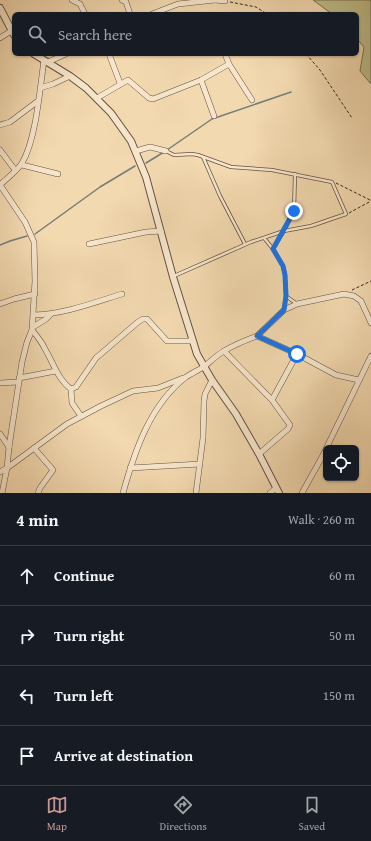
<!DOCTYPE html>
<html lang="en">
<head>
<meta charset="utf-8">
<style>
	:root { --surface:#171b24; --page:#20242c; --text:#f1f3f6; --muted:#9ea1a6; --line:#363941; --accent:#c59692 }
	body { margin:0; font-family:"Gentium Book Plus",serif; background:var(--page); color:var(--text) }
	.controls { position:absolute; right:12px; bottom:12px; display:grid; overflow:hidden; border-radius:6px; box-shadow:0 1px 3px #0004 }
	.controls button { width:36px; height:36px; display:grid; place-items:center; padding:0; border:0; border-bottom:1px solid var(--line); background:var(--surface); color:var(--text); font:20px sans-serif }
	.stop { position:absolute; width:12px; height:12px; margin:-9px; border:3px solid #1a73e8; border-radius:50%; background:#fff }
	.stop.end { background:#1a73e8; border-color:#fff; box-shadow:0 1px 4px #0008 }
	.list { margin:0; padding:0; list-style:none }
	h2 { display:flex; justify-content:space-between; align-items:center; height:52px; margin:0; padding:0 16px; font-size:17px }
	h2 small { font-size:13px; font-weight:400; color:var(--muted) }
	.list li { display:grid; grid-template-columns:26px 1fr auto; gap:12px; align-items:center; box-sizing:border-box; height:60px; padding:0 16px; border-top:1px solid var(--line) }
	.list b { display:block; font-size:15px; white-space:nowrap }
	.list em { font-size:13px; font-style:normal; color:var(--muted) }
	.icon { flex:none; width:22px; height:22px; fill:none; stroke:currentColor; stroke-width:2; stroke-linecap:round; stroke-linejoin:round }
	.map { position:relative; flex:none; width:371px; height:493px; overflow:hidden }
	.search { position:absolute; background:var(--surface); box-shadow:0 1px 3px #0004; left:12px; right:12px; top:12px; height:44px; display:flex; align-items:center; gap:10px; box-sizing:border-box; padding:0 14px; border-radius:6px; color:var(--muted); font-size:15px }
	.sheet { height:292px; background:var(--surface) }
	nav { display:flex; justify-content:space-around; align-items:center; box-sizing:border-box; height:56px; border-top:1px solid var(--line); background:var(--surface); font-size:11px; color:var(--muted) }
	nav a { display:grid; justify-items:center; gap:2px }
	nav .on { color:var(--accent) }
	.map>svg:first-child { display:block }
	.green { fill:#bebe89; stroke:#787254 }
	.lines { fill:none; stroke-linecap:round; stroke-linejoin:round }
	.stream { stroke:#747d7a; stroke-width:1.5 }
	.service-casing { stroke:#635242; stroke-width:4 }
	.minor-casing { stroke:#635242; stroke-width:6 }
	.tertiary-casing { stroke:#635242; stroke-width:8 }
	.path { stroke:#33251e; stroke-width:1; stroke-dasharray:3 2; stroke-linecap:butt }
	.service { stroke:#f7e6cc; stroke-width:2.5 }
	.minor { stroke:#f7e6cc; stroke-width:5 }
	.tertiary { stroke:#f7e6cc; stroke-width:6 }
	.route { stroke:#1a73e8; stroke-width:5 }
</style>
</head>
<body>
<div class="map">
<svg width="371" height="493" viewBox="0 0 371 493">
	<rect width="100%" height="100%" fill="#f3d9b0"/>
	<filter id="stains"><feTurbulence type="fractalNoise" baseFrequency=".005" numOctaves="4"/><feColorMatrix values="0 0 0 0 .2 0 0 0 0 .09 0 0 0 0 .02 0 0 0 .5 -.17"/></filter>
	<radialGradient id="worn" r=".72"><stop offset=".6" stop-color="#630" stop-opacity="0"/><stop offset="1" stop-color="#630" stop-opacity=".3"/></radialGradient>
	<path class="green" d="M313,0H371V84L360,71L364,47L357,39V14H332Z"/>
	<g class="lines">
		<g class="stream">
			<path d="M167,150L212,119L291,92"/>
			<path d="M146,163L164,152"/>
			<path d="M35,234L100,187L135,166"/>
			<path d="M0,245L10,241L27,236"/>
		</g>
		<g class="service-casing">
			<g id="service">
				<path d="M166,151L174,155L192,154L198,155L231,167L272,170L332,182L346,214L311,226L284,231L273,249L283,266L285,275L286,296L297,304"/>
				<path d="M203,157L220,196L245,244"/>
				<path d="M264,238L273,249"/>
				<path d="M174,276L251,242L284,231L294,211L295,174"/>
				<path d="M284,309L286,296"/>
			</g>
		</g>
		<g class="minor-casing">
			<g id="minor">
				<path d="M72,0L80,4L85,14"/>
				<path d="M122,0L126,2L130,14"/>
				<path d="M215,0L225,1"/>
				<path d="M152,14L178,4L215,0"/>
				<path d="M0,38L11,31"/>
				<path d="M109,54L120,83"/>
				<path d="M48,62L66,54"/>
				<path d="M229,64L252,100"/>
				<path d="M201,80L214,116"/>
				<path d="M40,88L53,84L70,76"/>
				<path d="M97,98L128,80L149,98L153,99L201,80L229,64L225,54"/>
				<path d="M0,125L10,122L38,101"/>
				<path d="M0,150L15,170"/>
				<path d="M136,151L150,147L166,151"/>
				<path d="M22,165L58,174"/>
				<path d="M0,185L25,222L34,242L35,281L32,330L27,342L22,362L9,447L7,468L2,493"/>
				<path d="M0,185C6,179 18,170 22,163C36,140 40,88 44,60"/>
				<path d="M89,244L146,232L161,231"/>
				<path d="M0,304L14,299L35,294"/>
				<path d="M34,315C64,314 93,303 122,294"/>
				<path d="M33,327L46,319L51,314"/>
				<path d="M32,330C37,336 42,342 45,349C53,362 58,380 71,389L76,387L96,358L138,322L143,319H147L167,341H192"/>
				<path d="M257,336L284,310L297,304L344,294L354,296L361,301L371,323"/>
				<path d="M224,351L272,400L290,425L288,429L259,454"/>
				<path d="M19,378L56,371"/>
				<path d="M0,383L18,382"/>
				<path d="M71,389L72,403L81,416"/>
				<path d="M272,400L297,354"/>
				<path d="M0,434L9,447"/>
				<path d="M34,448L53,470L40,488L38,493"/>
				<path d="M130,468L200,464"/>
				<path d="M0,472L7,468L67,424L101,406L133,391L158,388L183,378"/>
				<path d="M123,493C135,450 150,405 186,377C192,373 199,370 205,366C211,361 217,355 224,351C234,345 246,340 257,336L297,354L336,375L359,380"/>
				<path d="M196,493L203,438L204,401L205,394L212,380"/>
				<path d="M270,493L276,488"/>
				<path d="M302,493L322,457L371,356"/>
			</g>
		</g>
		<g class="tertiary-casing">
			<g id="tertiary">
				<path d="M0,8L14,35"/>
				<path d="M34,54L70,76L86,88L111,113L131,141L146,177L173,277L197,354L212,380L236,414L259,454L279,493"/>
			</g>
		</g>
		<g class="path">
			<path d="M230,2L256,7L267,14"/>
			<path d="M306,54L320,70L352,118"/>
			<path d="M336,183L370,200"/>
			<path d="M349,213L371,201"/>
			<path d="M352,290L371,281"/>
		</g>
		<use href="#service" class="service"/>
		<use href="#minor" class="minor"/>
		<use href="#tertiary" class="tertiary"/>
	</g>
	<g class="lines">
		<path class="route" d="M294,211L273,249L283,266L285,275L286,296L284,310L257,336L297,354"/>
	</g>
	<rect width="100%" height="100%" filter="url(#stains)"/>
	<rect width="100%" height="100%" fill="url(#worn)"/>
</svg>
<div class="controls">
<button><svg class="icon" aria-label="locate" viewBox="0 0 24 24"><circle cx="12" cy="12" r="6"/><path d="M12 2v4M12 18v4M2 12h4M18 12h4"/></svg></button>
</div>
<div class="stop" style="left:297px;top:354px"></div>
<div class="stop end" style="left:294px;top:211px"></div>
<div class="search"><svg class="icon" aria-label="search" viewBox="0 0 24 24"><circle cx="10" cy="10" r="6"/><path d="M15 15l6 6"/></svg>Search here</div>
</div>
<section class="sheet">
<h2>4 min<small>Walk · 260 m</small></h2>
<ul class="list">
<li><svg class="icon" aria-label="ahead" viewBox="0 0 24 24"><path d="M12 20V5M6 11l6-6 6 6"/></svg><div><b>Continue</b></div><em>60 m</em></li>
<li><svg class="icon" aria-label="right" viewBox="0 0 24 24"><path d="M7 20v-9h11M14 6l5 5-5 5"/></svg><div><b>Turn right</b></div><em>50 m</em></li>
<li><svg class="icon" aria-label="left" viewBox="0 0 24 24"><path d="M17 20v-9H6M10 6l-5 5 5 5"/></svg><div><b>Turn left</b></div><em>150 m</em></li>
<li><svg class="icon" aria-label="arrive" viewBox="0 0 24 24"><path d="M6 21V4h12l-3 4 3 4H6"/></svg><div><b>Arrive at destination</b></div></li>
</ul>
</section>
<nav>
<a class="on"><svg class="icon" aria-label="map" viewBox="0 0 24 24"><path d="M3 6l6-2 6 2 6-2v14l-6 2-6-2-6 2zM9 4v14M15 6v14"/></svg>Map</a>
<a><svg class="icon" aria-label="directions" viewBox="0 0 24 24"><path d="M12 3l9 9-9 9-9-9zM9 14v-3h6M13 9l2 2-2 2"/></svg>Directions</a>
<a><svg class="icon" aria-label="saved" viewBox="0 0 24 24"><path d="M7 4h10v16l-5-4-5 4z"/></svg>Saved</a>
</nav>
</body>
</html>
